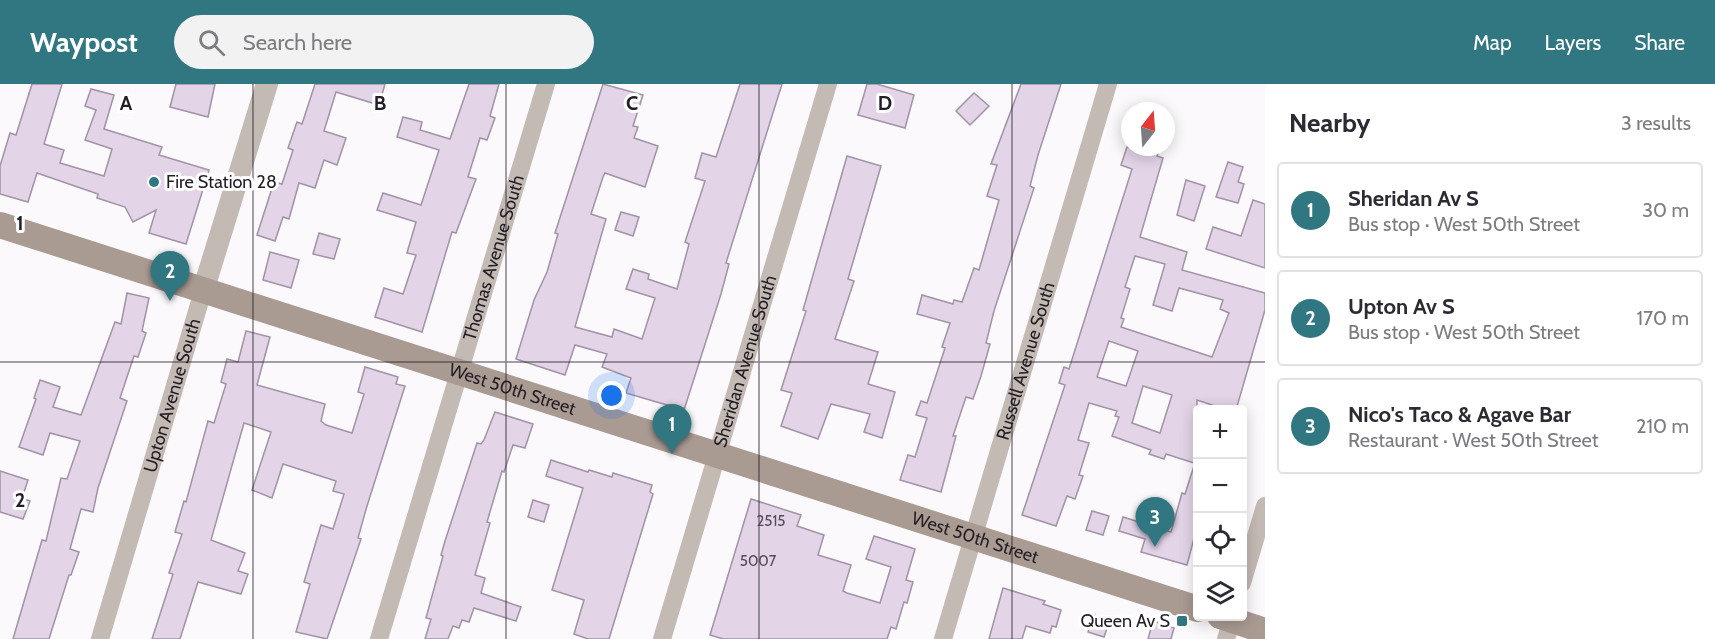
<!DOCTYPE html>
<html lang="en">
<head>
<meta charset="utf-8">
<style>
	:root { --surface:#fff; --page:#f2f2f3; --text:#2b2b33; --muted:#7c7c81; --line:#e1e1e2; --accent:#307782 }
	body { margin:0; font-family:Cabin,sans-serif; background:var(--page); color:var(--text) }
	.controls { position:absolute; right:18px; bottom:18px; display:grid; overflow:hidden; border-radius:6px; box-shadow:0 3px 15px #0003 }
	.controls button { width:54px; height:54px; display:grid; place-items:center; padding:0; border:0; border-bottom:2px solid var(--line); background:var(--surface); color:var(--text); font:30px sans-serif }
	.compass { position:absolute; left:1121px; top:18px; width:54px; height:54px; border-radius:50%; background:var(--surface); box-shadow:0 3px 15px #0003; rotate:17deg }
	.you { position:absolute; left:612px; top:312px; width:21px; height:21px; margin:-15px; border:4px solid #fff; border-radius:50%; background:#1a73e8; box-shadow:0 0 0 9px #1a73e833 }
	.badge { display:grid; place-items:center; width:39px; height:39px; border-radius:50%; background:var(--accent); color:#fff; font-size:20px; font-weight:700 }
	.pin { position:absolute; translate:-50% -50px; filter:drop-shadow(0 2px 3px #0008) }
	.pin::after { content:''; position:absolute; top:32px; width:21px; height:18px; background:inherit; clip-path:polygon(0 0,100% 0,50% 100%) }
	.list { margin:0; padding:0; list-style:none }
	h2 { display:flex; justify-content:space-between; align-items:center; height:78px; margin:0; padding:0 24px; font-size:26px }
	h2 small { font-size:20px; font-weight:400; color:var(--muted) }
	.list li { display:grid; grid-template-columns:39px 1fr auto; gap:18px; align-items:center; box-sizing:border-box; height:96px; margin:0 12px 12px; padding:0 12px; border:2px solid var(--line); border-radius:6px }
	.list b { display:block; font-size:22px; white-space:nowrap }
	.list p { margin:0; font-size:20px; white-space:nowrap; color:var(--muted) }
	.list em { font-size:20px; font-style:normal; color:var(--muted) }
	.icon { flex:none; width:33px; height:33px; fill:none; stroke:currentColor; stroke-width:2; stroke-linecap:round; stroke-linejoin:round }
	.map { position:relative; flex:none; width:1265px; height:555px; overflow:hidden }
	header { display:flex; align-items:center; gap:36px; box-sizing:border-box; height:84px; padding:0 30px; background:var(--accent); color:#fff }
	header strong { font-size:28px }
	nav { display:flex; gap:33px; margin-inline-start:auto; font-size:21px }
	.search { width:420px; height:54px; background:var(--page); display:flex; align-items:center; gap:15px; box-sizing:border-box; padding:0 21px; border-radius:33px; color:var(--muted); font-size:22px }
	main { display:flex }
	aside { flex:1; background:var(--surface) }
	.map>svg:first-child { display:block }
	.building { fill:#e3d4e8; stroke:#a193a6; stroke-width:1.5; fill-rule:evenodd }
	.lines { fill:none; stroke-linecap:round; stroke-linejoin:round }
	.minor { stroke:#c4bab4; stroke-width:18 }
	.tertiary { stroke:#c4bab4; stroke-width:22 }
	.secondary { stroke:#a99a92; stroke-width:26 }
	.grid { fill:none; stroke:#231e25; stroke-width:1.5; stroke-opacity:0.55 }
	.poi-dot { fill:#307782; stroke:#fff; stroke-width:2 }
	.labels { text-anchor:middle; stroke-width:6; stroke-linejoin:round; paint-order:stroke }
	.number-label { font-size:15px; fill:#534c56 }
	.poi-label { font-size:18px; fill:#231e25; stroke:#fff; text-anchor:start }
	.street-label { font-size:18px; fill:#231e25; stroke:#fff }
	.grid-label { font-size:20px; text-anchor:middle; font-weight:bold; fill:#231e25; stroke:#fff; stroke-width:6; stroke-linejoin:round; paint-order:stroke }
</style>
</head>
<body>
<header>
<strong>Waypost</strong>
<div class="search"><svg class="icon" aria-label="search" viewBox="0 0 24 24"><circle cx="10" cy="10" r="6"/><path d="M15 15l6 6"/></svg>Search here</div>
<nav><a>Map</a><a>Layers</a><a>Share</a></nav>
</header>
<main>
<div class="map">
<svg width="1265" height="555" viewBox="0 0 1265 555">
	<rect width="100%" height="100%" fill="#fcf9fd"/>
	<g class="building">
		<path d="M32,0H62L44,60L64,66L60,79L104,92L112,65L85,56L96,26L85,22L91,5L114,11L104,45L162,63L159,71L209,86L186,160L149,149L156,126L133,138L125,123L97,114L98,110L37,89L28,118L0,110V82L10,49L16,51Z"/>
		<path d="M176,0H215L208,33L170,23Z"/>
		<path d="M315,0H385L379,21L336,8L324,47L346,54L337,81L324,76L315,104L299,99L289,135L283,133L275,157L257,151L274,98L282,100L293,66L288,64L297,38L302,40Z"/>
		<path d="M469,0H499L490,32L495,34L487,56L480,54L468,93L476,95L456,149L452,148L422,248L375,233L384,204L403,210L416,171L407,169L416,138L377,126L383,109L421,121L439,66L397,53L403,33L422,38L420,46L450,55Z"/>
		<path d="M603,0L643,11L633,42L638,43L634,54L658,62L645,103L605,89L603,93L591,130L606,135L575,243L612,253L614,245L642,255L655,214L626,205L633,185L649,190L648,195L677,205L689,160L685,158L705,97L695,94L702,69L716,73L740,0H782L726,179L729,180L721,210L684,326L626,309L631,294L602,283L607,270L575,261L565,291L516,275L534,216L547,188L558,150L555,149Z"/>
		<path d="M867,0H877L914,11L905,44L858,31Z"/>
		<path d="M1021,0H1061L1038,71L1030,102L1034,104L994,227L986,259L990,260L981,292L973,315L966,313L953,352H956L941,408L900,396L908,371L915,373L927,334L916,331L921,317L927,319L945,264L942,263L950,239L917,230L922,211L953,220L954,216L962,218L974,184L979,186L999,116L987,112L997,81L991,80Z"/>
		<path d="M974,9L989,22L970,41L956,27Z"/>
		<path d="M1127,63H1160L1157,72L1163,74L1140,153L1187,168L1182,186L1265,209V226L1236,326H1227L1197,316V380L1166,370L1164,375L1149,370L1151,366L1112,352L1119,333L1115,332L1117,327L1089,319L1078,356L1089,359L1079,391L1083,392L1075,415L1067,412L1056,442L1022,431L1065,301L1059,299L1064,283L1069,285L1132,85L1121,81ZM1135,172L1165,180L1153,221L1172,227L1179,204L1223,216L1220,225L1229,229L1212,273L1121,243L1124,235L1121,234L1130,205L1125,203ZM1109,257L1138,267L1126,302L1097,293ZM1143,302L1172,311L1160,349L1132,339Z"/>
		<path d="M847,72L881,82L848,195L854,197L835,255L878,268L868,300L895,308L882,354L864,348L870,330L831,320L818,355L781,342L792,309L781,306L806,227L803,226Z"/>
		<path d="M1228,78L1243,83L1238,98L1244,100L1238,119L1216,113Z"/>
		<path d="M1186,96L1205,102L1194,137L1177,131Z"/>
		<path d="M1253,116L1265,120V184L1206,165L1213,143L1241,152Z"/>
		<path d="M621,128L639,133L633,152L615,146Z"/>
		<path d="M319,149L340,155L334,175L313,170Z"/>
		<path d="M270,168L299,176L291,204L263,196Z"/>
		<path d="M127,209L149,214L142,247L146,249L138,273L134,272L120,314L127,317L98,404L93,428L81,425L70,465L79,468L71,491H69L49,555H13L42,456L46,457L61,394L67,395L80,357L50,349L43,371L19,363L36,315L34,314L40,296L60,303L53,323L81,331L115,238L121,240Z"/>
		<path d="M246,247L270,253L257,301L325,320L321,337L326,341L352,349L364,310L358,308L365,283L398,293L396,300L405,302L367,422L358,454L361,455L327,555L296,548L310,500L304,498L321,441L333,445L344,410L333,407L336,397L283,380L272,414L252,406L271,348L244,339L211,456L245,469L238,487L248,490L241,510L198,498L180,555H152L173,490L169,489L182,450L175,448L184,417L186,418L208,337L214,339L226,300L221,298L227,275L238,278Z"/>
		<path d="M495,328L533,340L525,364L513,361L504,388L502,387L487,438L490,439L475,491L485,494L481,509L521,523L516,537L474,524L469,538L462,536L459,544L453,542L448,555H425L431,535L426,534L443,472L441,471L445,457L477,359L481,360L484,356Z"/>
		<path d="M551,376L588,388L589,386L612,393L613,389L652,401L650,408L653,410L609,555H588L574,550L584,516L552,506L583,404L546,392Z"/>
		<path d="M1194,382L1197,383V443L1187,481L1141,468L1145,455L1119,447L1123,433L1171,448L1182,409L1185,410Z"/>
		<path d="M0,387L28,396L22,414L30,417L23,435L0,428Z"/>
		<path d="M751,415L801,431L797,442L824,451L818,471L851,481L843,507L847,509L880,519L891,483L866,475L874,452L915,465L906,496L913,498L907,519L904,518L896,545L891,543L887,555H723L710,551Z"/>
		<path d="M533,416L549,421L544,438L528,433Z"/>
		<path d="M1092,427L1109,432L1103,451L1086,446Z"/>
		<path d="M1003,504L1045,517L1043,520L1061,526L1056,543L1052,542L1050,549L1026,542L1022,555H989Z"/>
		<path d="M1094,531L1110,536L1104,553L1088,548Z"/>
		<path d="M1153,537L1174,544L1171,555H1148Z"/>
	</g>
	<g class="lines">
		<g class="minor">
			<path d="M1242,499L1265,422"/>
			<path id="s1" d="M100,555L203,207"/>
			<path id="s2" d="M379,555L546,0"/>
			<path id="s3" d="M662,555L828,0"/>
			<path id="s4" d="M943,555L1108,0"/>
			<path d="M1226,555L1233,532"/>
		</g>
		<path class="tertiary" d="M203,207L267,0"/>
		<g class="secondary">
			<path id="s5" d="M0,141L1198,525"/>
			<path d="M1220,532L1265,547"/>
		</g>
	</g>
	<path class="grid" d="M253,0V555M506,0V555M759,0V555M1012,0V555M0,278H1265"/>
	<g class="poi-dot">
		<circle cx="154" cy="98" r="6"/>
		<rect x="1176" y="531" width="12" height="12" rx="3"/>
	</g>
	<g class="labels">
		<g class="number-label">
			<text x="771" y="442">2515</text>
			<text x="758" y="482">5007</text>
		</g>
		<g class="poi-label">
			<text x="166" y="104">Fire Station 28</text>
			<text x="1170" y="543" text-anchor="end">Queen Av S</text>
		</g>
		<g class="street-label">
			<text dy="6" stroke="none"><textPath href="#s2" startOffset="398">Thomas Avenue South</textPath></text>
			<text dy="6" stroke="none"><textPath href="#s3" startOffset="290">Sheridan Avenue South</textPath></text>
			<text dy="6" stroke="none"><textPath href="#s4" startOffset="290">Russell Avenue South</textPath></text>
			<text dy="6" stroke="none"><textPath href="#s5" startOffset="538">West 50th Street</textPath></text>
			<text dy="6" stroke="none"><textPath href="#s1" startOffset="254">Upton Avenue South</textPath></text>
			<text dy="6" stroke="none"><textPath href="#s5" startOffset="1024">West 50th Street</textPath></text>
		</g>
	</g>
	<g class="grid-label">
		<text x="126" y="26">A</text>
		<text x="380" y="26">B</text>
		<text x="632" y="26">C</text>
		<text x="885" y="26">D</text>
		<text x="20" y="146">1</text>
		<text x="20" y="423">2</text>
	</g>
</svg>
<div class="controls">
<button>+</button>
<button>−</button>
<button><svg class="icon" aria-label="locate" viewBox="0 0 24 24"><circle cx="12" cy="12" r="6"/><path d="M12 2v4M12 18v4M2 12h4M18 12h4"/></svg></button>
<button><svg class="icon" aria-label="layers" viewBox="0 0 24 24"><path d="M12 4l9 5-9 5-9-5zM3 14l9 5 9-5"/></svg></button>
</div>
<svg class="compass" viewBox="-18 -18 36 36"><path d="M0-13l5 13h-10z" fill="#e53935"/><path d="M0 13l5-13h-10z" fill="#7c7c81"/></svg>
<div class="you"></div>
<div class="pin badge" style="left:672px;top:370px">1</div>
<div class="pin badge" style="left:170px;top:217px">2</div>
<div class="pin badge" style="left:1155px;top:463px">3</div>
</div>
<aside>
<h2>Nearby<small>3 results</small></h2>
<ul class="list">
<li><span class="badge">1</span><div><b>Sheridan Av S</b><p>Bus stop · West 50th Street</p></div><em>30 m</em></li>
<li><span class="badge">2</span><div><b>Upton Av S</b><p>Bus stop · West 50th Street</p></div><em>170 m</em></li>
<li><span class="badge">3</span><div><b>Nico's Taco &amp; Agave Bar</b><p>Restaurant · West 50th Street</p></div><em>210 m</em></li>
</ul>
</aside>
</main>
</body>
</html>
